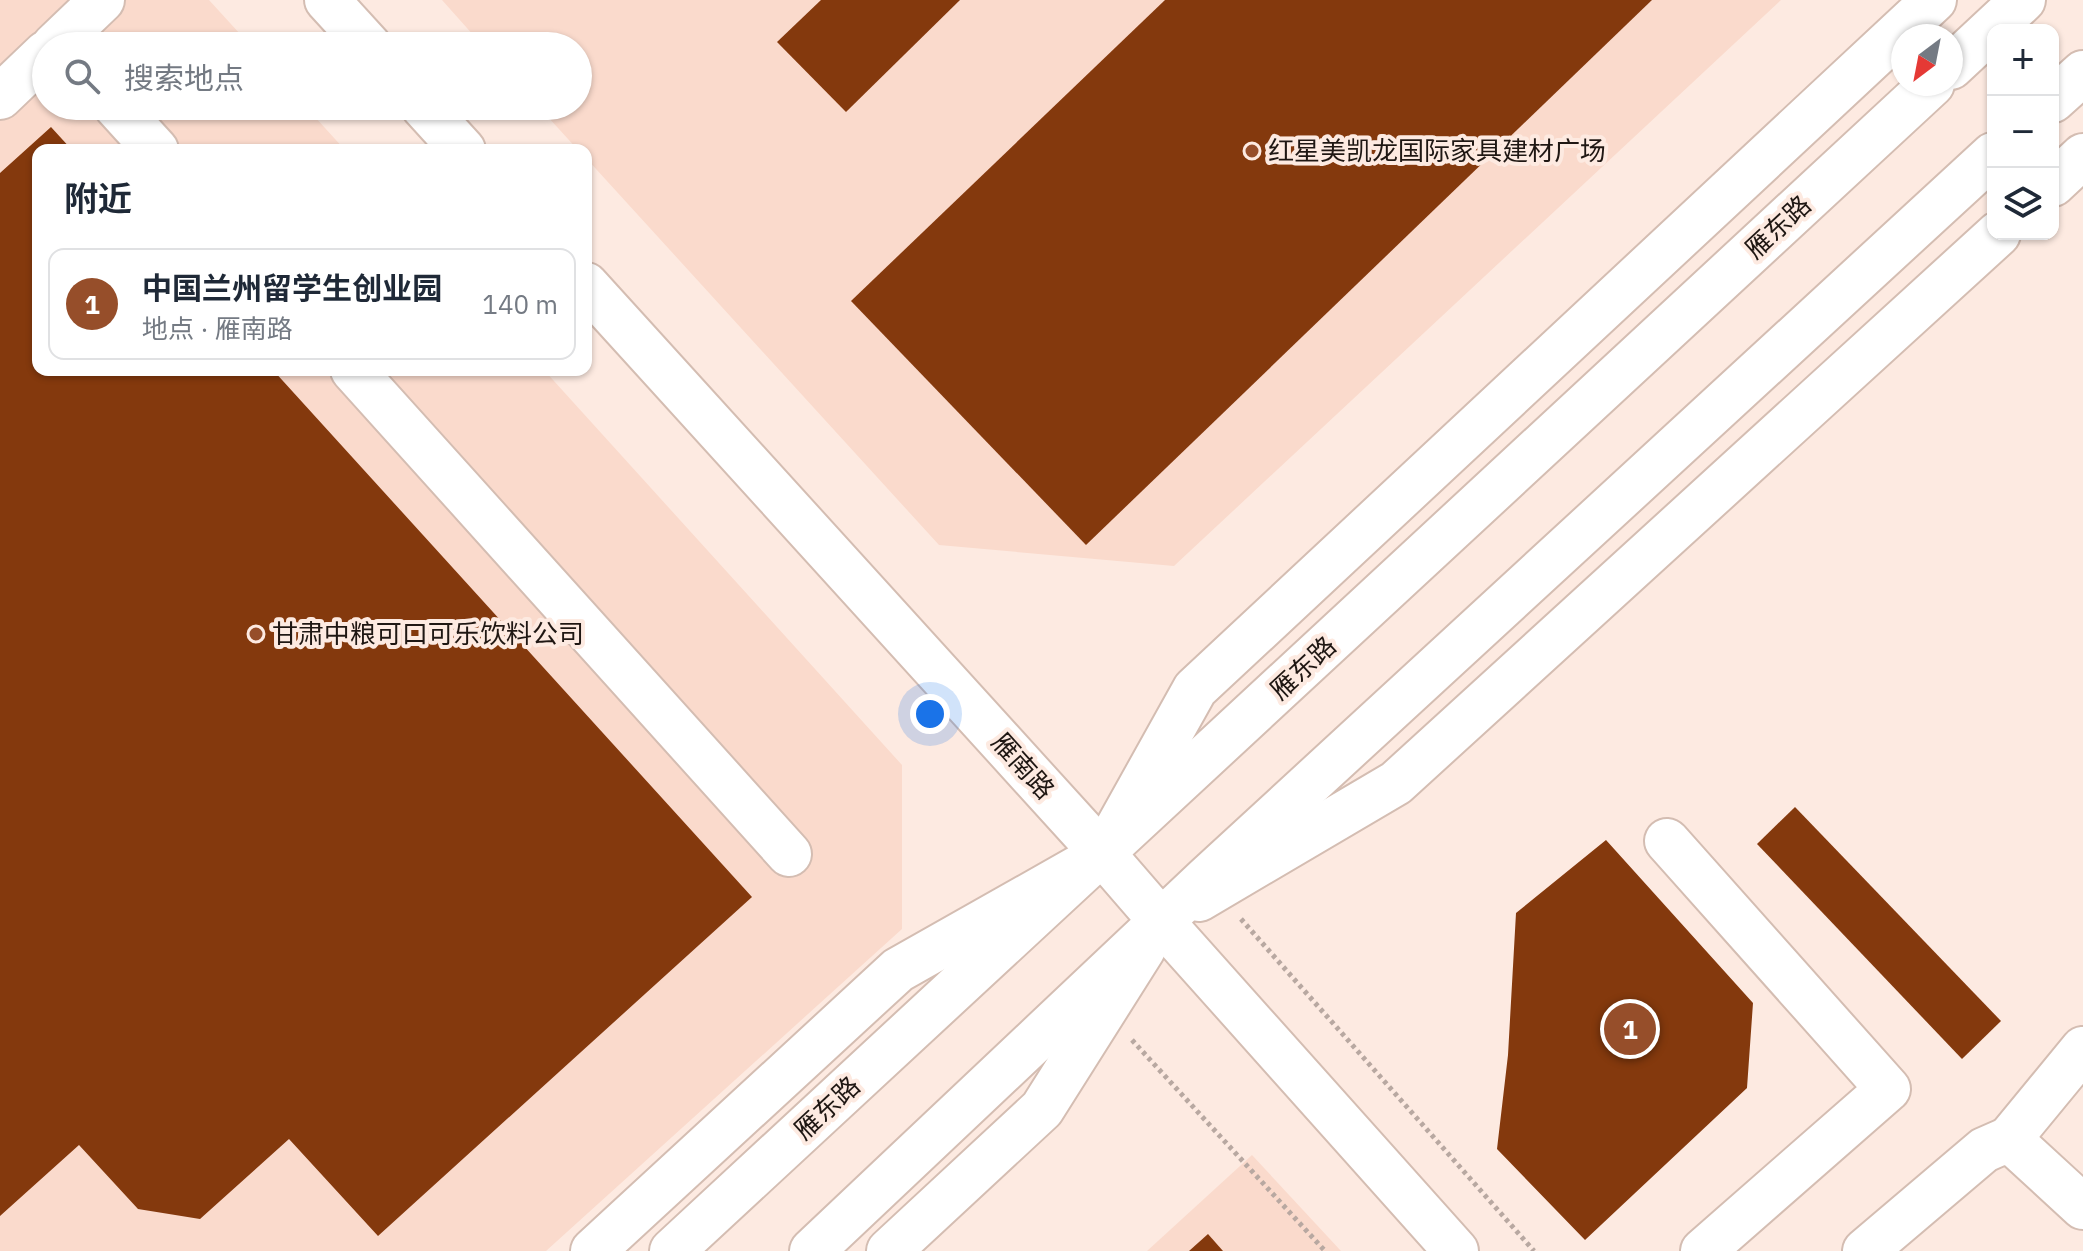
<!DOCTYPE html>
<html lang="zh">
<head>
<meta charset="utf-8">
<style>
	:root { --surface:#fff; --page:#f6f6f7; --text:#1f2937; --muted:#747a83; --line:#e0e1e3; --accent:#964e2a }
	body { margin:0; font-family:"IBM Plex Sans","Noto Sans SC",sans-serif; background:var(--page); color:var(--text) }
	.controls { position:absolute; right:24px; top:24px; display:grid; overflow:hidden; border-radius:16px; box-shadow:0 2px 6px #0004 }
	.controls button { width:72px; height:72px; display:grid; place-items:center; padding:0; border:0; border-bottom:2px solid var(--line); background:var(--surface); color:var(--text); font:40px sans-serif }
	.compass { position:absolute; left:1891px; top:24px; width:72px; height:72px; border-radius:50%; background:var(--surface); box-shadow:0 2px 6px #0004; rotate:212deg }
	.you { position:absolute; left:930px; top:714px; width:28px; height:28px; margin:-20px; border:6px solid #fff; border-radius:50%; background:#1a73e8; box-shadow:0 0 0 12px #1a73e833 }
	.badge { display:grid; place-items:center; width:52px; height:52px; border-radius:50%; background:var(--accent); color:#fff; font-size:26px; font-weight:700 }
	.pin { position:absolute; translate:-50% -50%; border:4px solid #fff; box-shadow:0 2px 8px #0006 }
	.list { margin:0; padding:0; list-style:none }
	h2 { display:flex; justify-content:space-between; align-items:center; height:104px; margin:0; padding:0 32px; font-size:34px }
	h2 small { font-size:26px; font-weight:400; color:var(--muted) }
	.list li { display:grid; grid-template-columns:52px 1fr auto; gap:24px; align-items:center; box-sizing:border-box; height:112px; margin:0 16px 16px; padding:0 16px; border:2px solid var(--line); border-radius:16px }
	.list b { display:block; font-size:30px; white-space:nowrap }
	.list p { margin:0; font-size:26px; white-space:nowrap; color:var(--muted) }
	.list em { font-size:26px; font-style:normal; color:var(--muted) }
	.icon { flex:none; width:44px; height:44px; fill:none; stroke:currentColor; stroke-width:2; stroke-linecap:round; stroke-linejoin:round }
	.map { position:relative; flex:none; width:2083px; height:1251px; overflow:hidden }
	.search { position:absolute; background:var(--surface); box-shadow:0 2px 6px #0004; left:32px; top:32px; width:560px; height:88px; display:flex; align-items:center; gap:20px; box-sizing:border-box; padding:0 28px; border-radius:44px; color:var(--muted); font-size:30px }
	.panel { position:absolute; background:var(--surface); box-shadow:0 2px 6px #0004; left:32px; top:144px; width:560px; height:232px; border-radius:16px }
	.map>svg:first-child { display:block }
	.built { fill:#fadacc }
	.building { fill:#84390d }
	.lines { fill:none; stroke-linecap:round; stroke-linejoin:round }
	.minor-casing { stroke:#d4bdb2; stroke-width:48 }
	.major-casing { stroke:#d4bdb2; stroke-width:48 }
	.path { stroke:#b8a8a1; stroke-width:5; stroke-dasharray:4 4; stroke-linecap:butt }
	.minor { stroke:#fff; stroke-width:44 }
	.major { stroke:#fff; stroke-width:44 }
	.poi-dot { fill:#964e2a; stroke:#fdeae1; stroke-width:3 }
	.labels { text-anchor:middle; stroke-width:8; stroke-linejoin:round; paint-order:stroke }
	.poi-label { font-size:26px; fill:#1f1713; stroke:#fdeae1; text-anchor:start }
	.street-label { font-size:26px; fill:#1f1713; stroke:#fdeae1 }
</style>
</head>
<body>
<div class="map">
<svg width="2083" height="1251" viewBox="0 0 2083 1251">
	<rect width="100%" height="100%" fill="#fdeae1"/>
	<g class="built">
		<path d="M0,0H209L251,46H46V106H305L345,150H38V370H544L902,765V929L546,1251H0Z"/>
		<path d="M442,0H1781L1174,566L939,545L586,158V150H578L538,106H578V46H483Z"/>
		<path d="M1252,1155L1341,1251H1147Z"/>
	</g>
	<g class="building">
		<path d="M821,0H960L846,112L777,42Z"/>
		<path d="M1165,0H1652L1086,545L851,301Z"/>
		<path d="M51,127L72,150H38V370H273L752,897L378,1236L289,1139L200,1219L138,1209L79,1145L0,1216V173Z"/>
		<path d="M1795,807L2001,1021L1962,1059L1757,844Z"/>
		<path d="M1606,840L1753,1003L1747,1088L1585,1240L1497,1149L1508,1055L1516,913Z"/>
		<path d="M1208,1234L1223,1251H1189Z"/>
	</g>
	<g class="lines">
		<g class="minor-casing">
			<g id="minor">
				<path d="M54,46L102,0"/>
				<path d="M0,97L46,53"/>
				<path d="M116,106L156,150"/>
				<path d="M2053,184L2083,156"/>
				<path d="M353,370L789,854"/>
				<path d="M1667,841L1888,1089L1703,1251"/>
				<path d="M1199,899L1396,783L1998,234"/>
				<path d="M2009,1139L2083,1049"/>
				<path d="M593,1251L898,970L1103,854L1195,689L1934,0"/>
				<path d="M889,1251L1042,1109L1143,949"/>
				<path d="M1865,1251L1984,1150L2009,1139L2083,1207"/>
			</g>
		</g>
		<g class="major-casing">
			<g id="major">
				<path d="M327,0L369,46"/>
				<path d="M1951,67L2023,0"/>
				<path d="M2053,100L2083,73"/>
				<path d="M423,106L463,150"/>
				<path d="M586,285L1103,854L1161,921L1456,1251"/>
				<path d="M672,1251L1932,84"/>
				<path d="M812,1251L1206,879L1993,155"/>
			</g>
		</g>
		<g class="path">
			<path d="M1241,919L1534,1251"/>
			<path d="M1132,1040L1325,1251"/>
		</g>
		<use href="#minor" class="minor"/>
		<use href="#major" class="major"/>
	</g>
	<g class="poi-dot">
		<circle cx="1252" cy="151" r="8"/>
		<circle cx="256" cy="634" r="8"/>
	</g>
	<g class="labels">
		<g class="poi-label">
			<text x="1268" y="160">红星美凯龙国际家具建材广场</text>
			<text x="272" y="643">甘肃中粮可口可乐饮料公司</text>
		</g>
		<g class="street-label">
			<text transform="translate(1778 227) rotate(-43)" y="9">雁东路</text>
			<text transform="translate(1303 668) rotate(-43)" y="9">雁东路</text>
			<text transform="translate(1023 766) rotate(48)" y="9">雁南路</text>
			<text transform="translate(827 1108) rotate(-43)" y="9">雁东路</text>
		</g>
	</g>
</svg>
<div class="controls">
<button>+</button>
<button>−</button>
<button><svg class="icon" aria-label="layers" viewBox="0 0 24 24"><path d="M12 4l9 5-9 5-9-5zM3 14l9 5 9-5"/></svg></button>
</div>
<svg class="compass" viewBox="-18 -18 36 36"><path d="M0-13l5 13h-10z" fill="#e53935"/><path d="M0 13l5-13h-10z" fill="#747a83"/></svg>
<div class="you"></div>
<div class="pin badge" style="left:1630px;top:1029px">1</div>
<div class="search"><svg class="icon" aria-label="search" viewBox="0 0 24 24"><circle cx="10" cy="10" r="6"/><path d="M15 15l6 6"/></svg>搜索地点</div>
<section class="panel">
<h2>附近<small></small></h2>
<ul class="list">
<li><span class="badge">1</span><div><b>中国兰州留学生创业园</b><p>地点 · 雁南路</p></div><em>140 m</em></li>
</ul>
</section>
</div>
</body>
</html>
